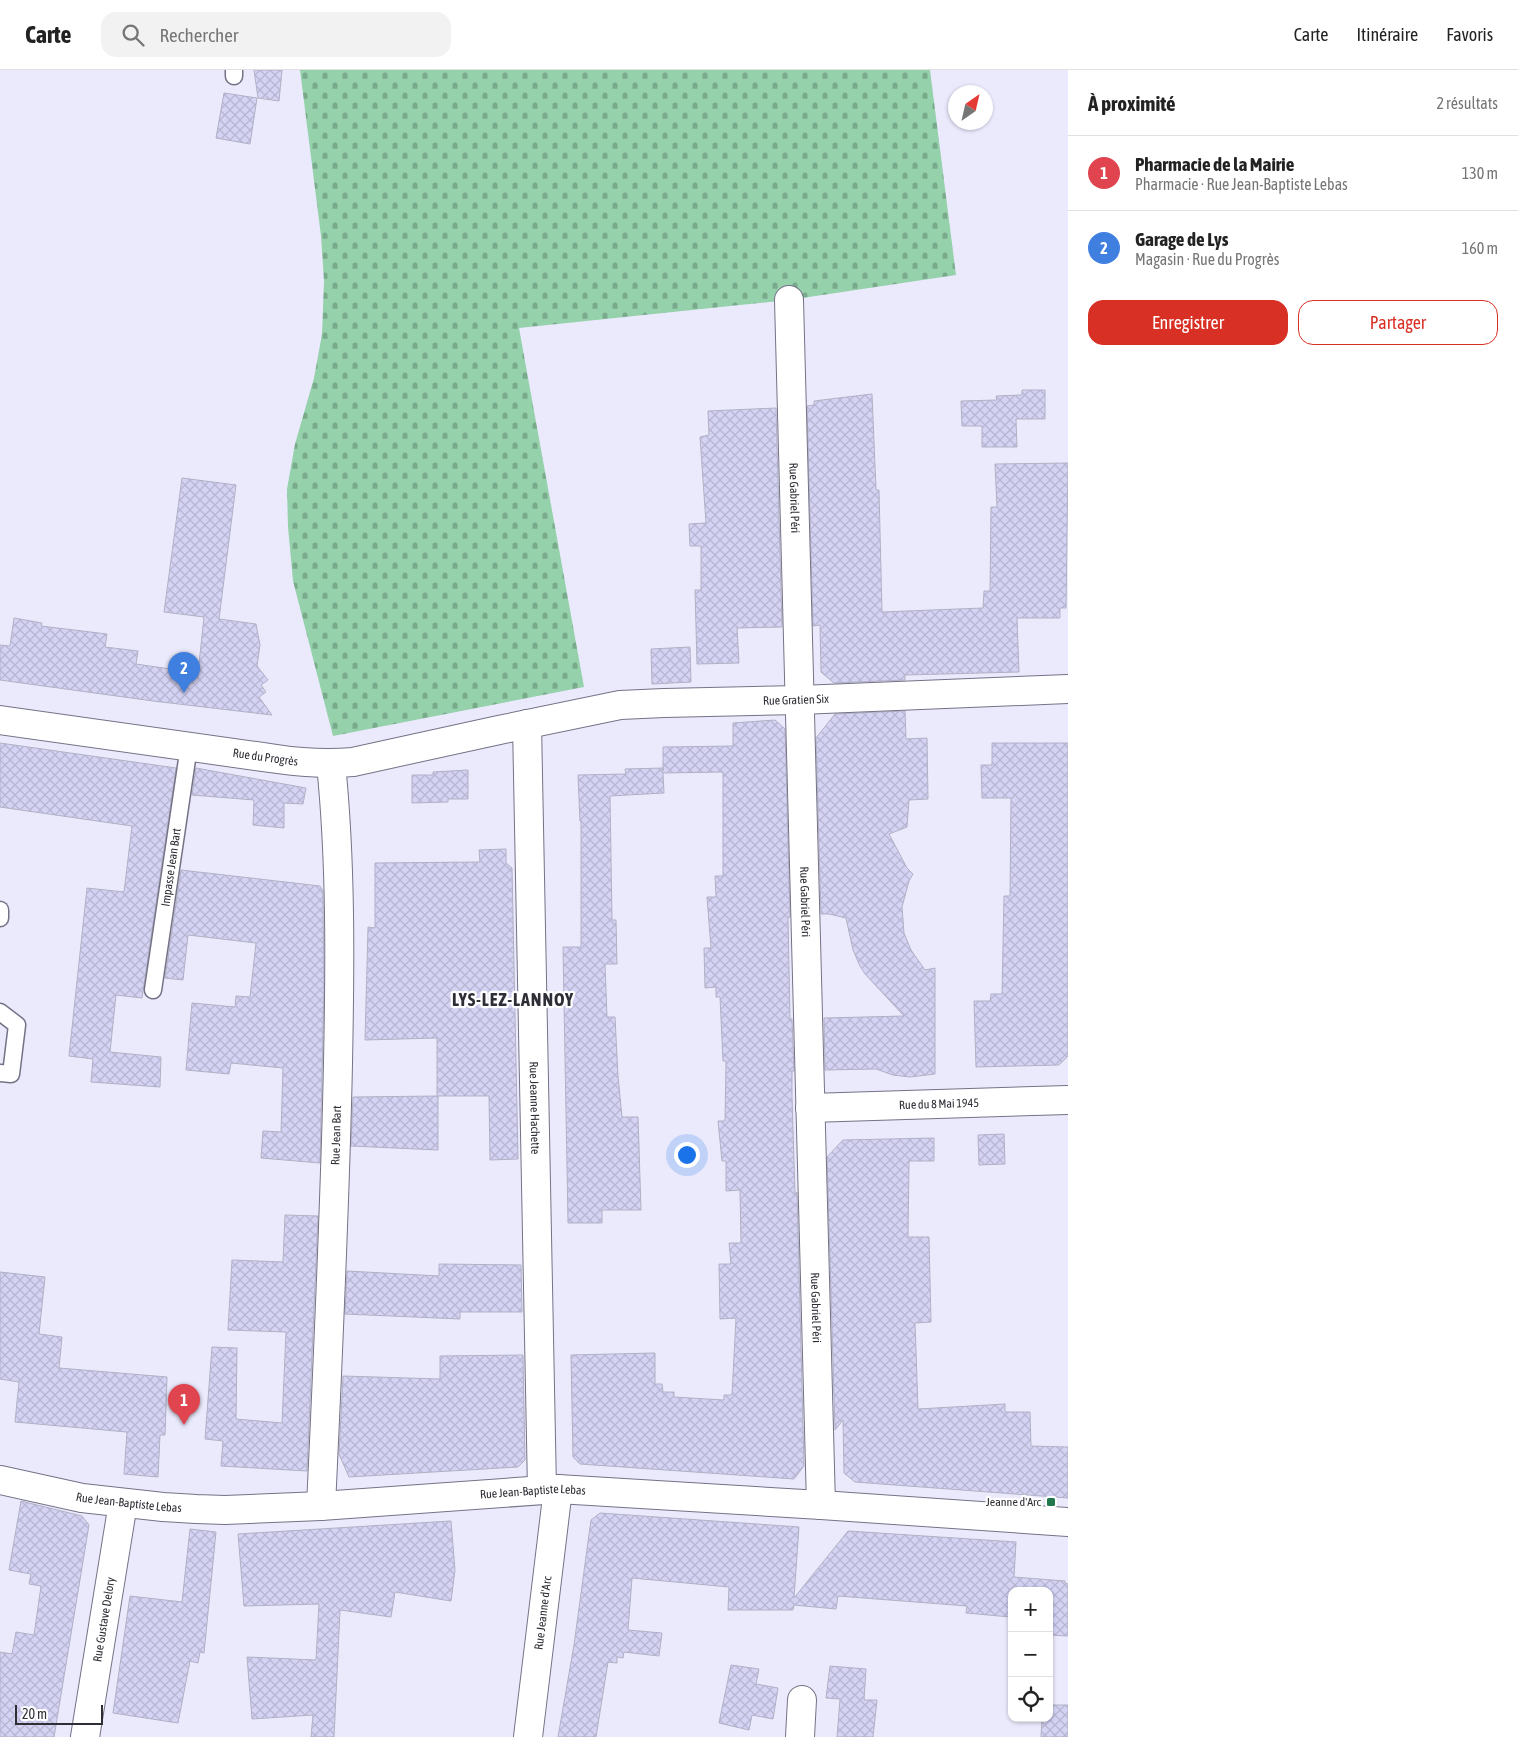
<!DOCTYPE html>
<html lang="fr">
<head>
<meta charset="utf-8">
<style>
	:root { --surface:#fff; --page:#f2f2f2; --text:#222; --muted:#767676; --line:#e0e0e0; --accent:#d93025 }
	body { margin:0; font-family:"Asap Condensed",sans-serif; background:var(--page); color:var(--text) }
	.controls { position:absolute; right:15px; bottom:15px; display:grid; overflow:hidden; border-radius:10px; box-shadow:0 1px 4px #0004 }
	.controls button { width:45px; height:45px; display:grid; place-items:center; padding:0; border:0; border-bottom:1px solid var(--line); background:var(--surface); color:var(--text); font:25px sans-serif }
	.compass { position:absolute; left:948px; top:15px; width:45px; height:45px; border-radius:50%; background:var(--surface); box-shadow:0 1px 4px #0004; rotate:34deg }
	.scale { position:absolute; left:15px; bottom:12px; width:88px; box-sizing:border-box; padding-left:5px; border:2px solid #2e2e36; border-top:0; font-size:14px; line-height:18px; white-space:nowrap; color:#2e2e36; -webkit-text-stroke:4px #fff; paint-order:stroke }
	.you { position:absolute; left:686px; top:1084px; width:18px; height:18px; margin:-12px; border:4px solid #fff; border-radius:50%; background:#1a73e8; box-shadow:0 0 0 8px #1a73e833 }
	.badge { display:grid; place-items:center; width:32px; height:32px; border-radius:50%; background:var(--accent); color:#fff; font-size:16px; font-weight:700 }
	.pin { position:absolute; translate:-50% -41px; filter:drop-shadow(0 1px 2px #0008) }
	.pin::after { content:''; position:absolute; top:26px; width:18px; height:15px; background:inherit; clip-path:polygon(0 0,100% 0,50% 100%) }
	.list { margin:0; padding:0; list-style:none }
	h2 { display:flex; justify-content:space-between; align-items:center; height:65px; margin:0; padding:0 20px; font-size:21px }
	h2 small { font-size:16px; font-weight:400; color:var(--muted) }
	.list li { display:grid; grid-template-columns:32px 1fr auto; gap:15px; align-items:center; box-sizing:border-box; height:75px; padding:0 20px; border-top:1px solid var(--line) }
	.list b { display:block; font-size:19px; white-space:nowrap }
	.list p { margin:0; font-size:16px; white-space:nowrap; color:var(--muted) }
	.list em { font-size:16px; font-style:normal; color:var(--muted) }
	.actions { display:flex; gap:10px; padding:15px 20px }
	.actions a { flex:1; padding:11px 0; border:1px solid var(--accent); border-radius:15px; text-align:center; font-size:18px; color:var(--accent) }
	.actions .main { background:var(--accent); color:#fff }
	.icon { flex:none; width:28px; height:28px; fill:none; stroke:currentColor; stroke-width:2; stroke-linecap:round; stroke-linejoin:round }
	.map { position:relative; flex:none; width:1068px; height:1667px; overflow:hidden }
	header { display:flex; align-items:center; gap:30px; box-sizing:border-box; height:70px; padding:0 25px; background:var(--surface); border-bottom:1px solid var(--line) }
	header strong { font-size:24px }
	nav { display:flex; gap:28px; margin-inline-start:auto; font-size:18px }
	.search { width:350px; height:45px; background:var(--page); display:flex; align-items:center; gap:12px; box-sizing:border-box; padding:0 18px; border-radius:15px; color:var(--muted); font-size:19px }
	main { display:flex }
	aside { flex:1; background:var(--surface) }
	.map>svg:first-child { display:block }
	.cemetery { fill:url(#cemetery-stones) }
	.building { fill:url(#building-cross-hatch); stroke:#b1b0c5 }
	.lines { fill:none; stroke-linecap:round; stroke-linejoin:round }
	.lane-casing { stroke:#747286; stroke-width:19 }
	.street-casing { stroke:#747286; stroke-width:30 }
	.secondary-casing { stroke:#747286; stroke-width:30 }
	.lane { stroke:#fff; stroke-width:16 }
	.street { stroke:#fff; stroke-width:28 }
	.secondary { stroke:#fff; stroke-width:28 }
	.poi-dot { fill:#20784c; stroke:#fff; stroke-width:2 }
	.labels { text-anchor:middle; stroke-width:4.5; stroke-linejoin:round; paint-order:stroke }
	.street-label { font-size:12px; fill:#2e2e36; stroke:#fff }
	.poi-label { font-size:12px; fill:#2e2e36; stroke:#fff; text-anchor:end }
	.district-label { font-size:18px; font-weight:bold; letter-spacing:1px; fill:#2e2e36; stroke:#fff }
</style>
</head>
<body>
<header>
<strong>Carte</strong>
<div class="search"><svg class="icon" aria-label="search" viewBox="0 0 24 24"><circle cx="10" cy="10" r="6"/><path d="M15 15l6 6"/></svg>Rechercher</div>
<nav><a>Carte</a><a>Itinéraire</a><a>Favoris</a></nav>
</header>
<main>
<div class="map">
<svg width="1068" height="1667" viewBox="0 0 1068 1667">
	<defs>
		<pattern id="cemetery-stones" width="16" height="16" patternUnits="userSpaceOnUse" patternTransform="scale(1.25)"><rect width="16" height="16" fill="#95d1ab"/><path d="M2 7V4a2 2 0 0 1 4 0v3zM10 15v-3a2 2 0 0 1 4 0v3z" fill="#7aaa8c"/></pattern>
		<pattern id="building-cross-hatch" width="8" height="8" patternUnits="userSpaceOnUse" patternTransform="scale(1.25)"><rect width="8" height="8" fill="#d5d3f4"/><path d="M0 0l8 8M0 8l8-8" fill="none" stroke="#b7b5d2"/></pattern>
	</defs>
	<rect width="100%" height="100%" fill="#ebeafd"/>
	<path class="cemetery" d="M300,0H930L956,205L789,230L519,258L584,617L333,666L293,511L288,457L287,419L295,374L314,308L322,264L324,211L321,166Z"/>
	<g class="building">
		<path d="M254,0H282L279,31L258,28Z"/>
		<path d="M224,23L257,28L250,74L216,68Z"/>
		<path d="M1022,320H1045V349H1016L1017,377H982V356H962L961,331L997,330L996,326L1022,325Z"/>
		<path d="M872,324L876,420H879L882,542L983,538L984,521H990L991,437H997L995,394L1068,393L1066,538H1060V548H1017L1019,602L905,605V610L834,613L821,602L820,555L813,556L807,336L814,335V331Z"/>
		<path d="M776,338L782,557L737,558L739,593L697,594L695,520H701V476H690L689,454L706,453L700,367L709,365L708,341Z"/>
		<path d="M182,408L236,415L219,549L256,554L260,575L257,596L268,610L261,615L266,622L259,627L272,645L153,631L0,610V575L10,576L14,548L42,553L41,556L107,564L105,577L138,581L136,594L198,603L204,547L164,542Z"/>
		<path d="M690,577L691,612L652,614L651,579Z"/>
		<path d="M905,641L906,669L927,668L928,729L909,730L907,757L889,764L907,798L913,804L909,811L902,837L904,863L911,880L925,900L935,898V1004L910,1007L893,1005L876,999L825,1000L824,948L904,946L865,904L860,896L853,880L846,848L829,844H821L816,668L835,644Z"/>
		<path d="M775,650L785,659L790,847H788L790,949H792L794,1001H792V1026L795,1124L797,1122L804,1396L794,1409L580,1394L573,1387L571,1285L655,1283V1314H662L663,1322H674V1327L724,1330V1325H732L736,1248L720,1249L719,1194H731L729,1173H741L740,1120L726,1121V1091H722L718,1051H725L726,991H723L720,927H716V917L705,918L704,878H711L707,827H716L715,806H723V702L663,703L664,723L610,726L612,850H616L617,894H605L607,947H615L618,1006L622,1047H638L641,1140H602V1153H568L563,877H581V751H580L578,705L626,704L625,699L663,698V701V677L733,676V653Z"/>
		<path d="M0,673L176,698L142,928L116,925L110,982L161,987L160,1017L91,1012L93,989L69,986L87,818L124,822L132,756L0,737Z"/>
		<path d="M992,673H1068V986L1059,995L976,997L974,931H990L991,924H1002L1004,826H1010L1011,728H982L981,695H992Z"/>
		<path d="M196,698L306,718L303,734L284,733V758L253,755L254,730L192,725Z"/>
		<path d="M468,700V729H448V732L412,733V705H433V702Z"/>
		<path d="M506,779V793L512,798L518,1089L490,1090L489,1026H438V1080L351,1076L353,1027L437,1026V968L365,970L368,857L375,858V793L480,792L479,780Z"/>
		<path d="M181,800L320,816L323,821L324,918L320,1093L261,1088L263,1061L281,1062L283,998L231,993L229,1004L186,1000L192,933L235,937L236,926L250,927L256,873L188,865L183,910L165,908Z"/>
		<path d="M1004,1064L1005,1094L979,1095L978,1065Z"/>
		<path d="M934,1068V1091H909L908,1167H929L931,1252L915,1253L918,1339L1005,1334V1342H1030L1031,1376L1068,1377V1428L855,1412L844,1403L843,1350L835,1360L827,1087L843,1070Z"/>
		<path d="M285,1145L318,1146L307,1401L221,1396L223,1371L205,1369L212,1277L237,1278L236,1349L282,1353L286,1262L228,1260L232,1190L283,1192Z"/>
		<path d="M439,1194L521,1195L522,1242H460V1249L345,1244L347,1201L439,1206Z"/>
		<path d="M0,1202L45,1207L39,1264L62,1267L59,1298L167,1307L165,1365H160L158,1407L124,1404L127,1362L15,1352L19,1312L0,1309Z"/>
		<path d="M523,1285L525,1390L518,1397L349,1407L339,1384L343,1306L440,1309V1286Z"/>
		<path d="M21,1431L82,1446L89,1455L54,1667H0V1582L12,1584L16,1562L34,1565L41,1516L29,1514L31,1504L9,1500Z"/>
		<path d="M600,1443L799,1457L794,1528L848,1461L1016,1472L1014,1507L1065,1511V1513L1068,1514V1566L1049,1565V1521H1012V1562L1009,1561L1010,1547L966,1543L967,1536L838,1526L836,1539L794,1535L793,1540H728L729,1517L632,1508L628,1560L662,1563L659,1586L624,1582L623,1588L617,1587V1593L608,1592L596,1667H558L574,1575L591,1450Z"/>
		<path d="M451,1451L455,1500L451,1531L395,1522L391,1547L340,1540L334,1667H311L313,1645L252,1649L247,1587L316,1590L319,1534L244,1536L238,1464Z"/>
		<path d="M190,1459L216,1462L204,1583L200,1582L198,1593L190,1591L178,1653L113,1643L130,1526L182,1532Z"/>
		<path d="M731,1595L759,1599L756,1614L778,1618L773,1649L752,1645L749,1660L719,1653Z"/>
		<path d="M830,1596L866,1599L864,1630H877L873,1667H837L840,1629L826,1628Z"/>
		<path d="M1049,1635H1068V1667H1041L1042,1648H1049Z"/>
	</g>
	<g class="lines">
		<g class="lane-casing">
			<g id="lane">
				<path d="M234,0V6"/>
				<path d="M0,840V848"/>
				<path id="s1" d="M153,920L189,676"/>
				<path d="M0,942L17,955L11,1004L0,1003"/>
			</g>
		</g>
		<g class="street-casing">
			<g id="street">
				<path id="s2" d="M789,230L821,1435"/>
				<path id="s3" d="M0,650L277,689C303,693 327,694 353,692L499,660L620,635L664,633L800,630L1068,619"/>
				<path id="s4" d="M527,654L542,1420"/>
				<path id="s5" d="M810,1038L1068,1030"/>
				<path id="s6" d="M321,1436C328,1288 335,1140 338,993C340,893 341,793 331,694"/>
				<path id="s7" d="M85,1667L123,1433"/>
				<path id="s8" d="M528,1667L558,1419"/>
				<path d="M800,1667L802,1630"/>
			</g>
		</g>
		<g class="secondary-casing">
			<g id="secondary">
				<path id="s9" d="M0,1410L82,1428L163,1437L196,1439L225,1440L321,1436L558,1419L821,1435L1068,1452"/>
			</g>
		</g>
		<use href="#lane" class="lane"/>
		<use href="#street" class="street"/>
		<use href="#secondary" class="secondary"/>
	</g>
	<rect class="poi-dot" x="1046" y="1427" width="10" height="10" rx="2.5"/>
	<g class="labels">
		<g class="street-label">
			<text dy="4" stroke="none"><textPath href="#s2" startOffset="198">Rue Gabriel Péri</textPath></text>
			<text dy="4" stroke="none"><textPath href="#s3" startOffset="805">Rue Gratien Six</textPath></text>
			<text dy="4" stroke="none"><textPath href="#s3" startOffset="268">Rue du Progrès</textPath></text>
			<text dy="4" stroke="none"><textPath href="#s1" startOffset="124">Impasse Jean Bart</textPath></text>
			<text dy="4" stroke="none"><textPath href="#s2" startOffset="602">Rue Gabriel Péri</textPath></text>
			<text dy="4" stroke="none"><textPath href="#s5" startOffset="129">Rue du 8 Mai 1945</textPath></text>
			<text dy="4" stroke="none"><textPath href="#s4" startOffset="384">Rue Jeanne Hachette</textPath></text>
			<text dy="4" stroke="none"><textPath href="#s6" startOffset="371">Rue Jean Bart</textPath></text>
			<text dy="4" stroke="none"><textPath href="#s2" startOffset="1008">Rue Gabriel Péri</textPath></text>
			<text dy="4" stroke="none"><textPath href="#s9" startOffset="536">Rue Jean-Baptiste Lebas</textPath></text>
			<text dy="4" stroke="none"><textPath href="#s9" startOffset="131">Rue Jean-Baptiste Lebas</textPath></text>
			<text dy="4" stroke="none"><textPath href="#s8" startOffset="125">Rue Jeanne d'Arc</textPath></text>
			<text dy="4" stroke="none"><textPath href="#s7" startOffset="119">Rue Gustave Delory</textPath></text>
		</g>
		<g class="poi-label">
			<text x="1041" y="1436">Jeanne d'Arc</text>
		</g>
		<g class="district-label">
			<text x="513" y="936">LYS-LEZ-LANNOY</text>
		</g>
	</g>
</svg>
<div class="controls">
<button>+</button>
<button>−</button>
<button><svg class="icon" aria-label="locate" viewBox="0 0 24 24"><circle cx="12" cy="12" r="6"/><path d="M12 2v4M12 18v4M2 12h4M18 12h4"/></svg></button>
</div>
<svg class="compass" viewBox="-18 -18 36 36"><path d="M0-13l5 13h-10z" fill="#e53935"/><path d="M0 13l5-13h-10z" fill="#767676"/></svg>
<div class="scale">20 m</div>
<div class="you"></div>
<div class="pin badge" style="left:184px;top:1355px;background:#e0444e">1</div>
<div class="pin badge" style="left:184px;top:623px;background:#3f7fe0">2</div>
</div>
<aside>
<h2>À proximité<small>2 résultats</small></h2>
<ul class="list">
<li><span class="badge" style="background:#e0444e">1</span><div><b>Pharmacie de la Mairie</b><p>Pharmacie · Rue Jean-Baptiste Lebas</p></div><em>130 m</em></li>
<li><span class="badge" style="background:#3f7fe0">2</span><div><b>Garage de Lys</b><p>Magasin · Rue du Progrès</p></div><em>160 m</em></li>
</ul>
<div class="actions"><a class="main">Enregistrer</a><a>Partager</a></div>
</aside>
</main>
</body>
</html>
